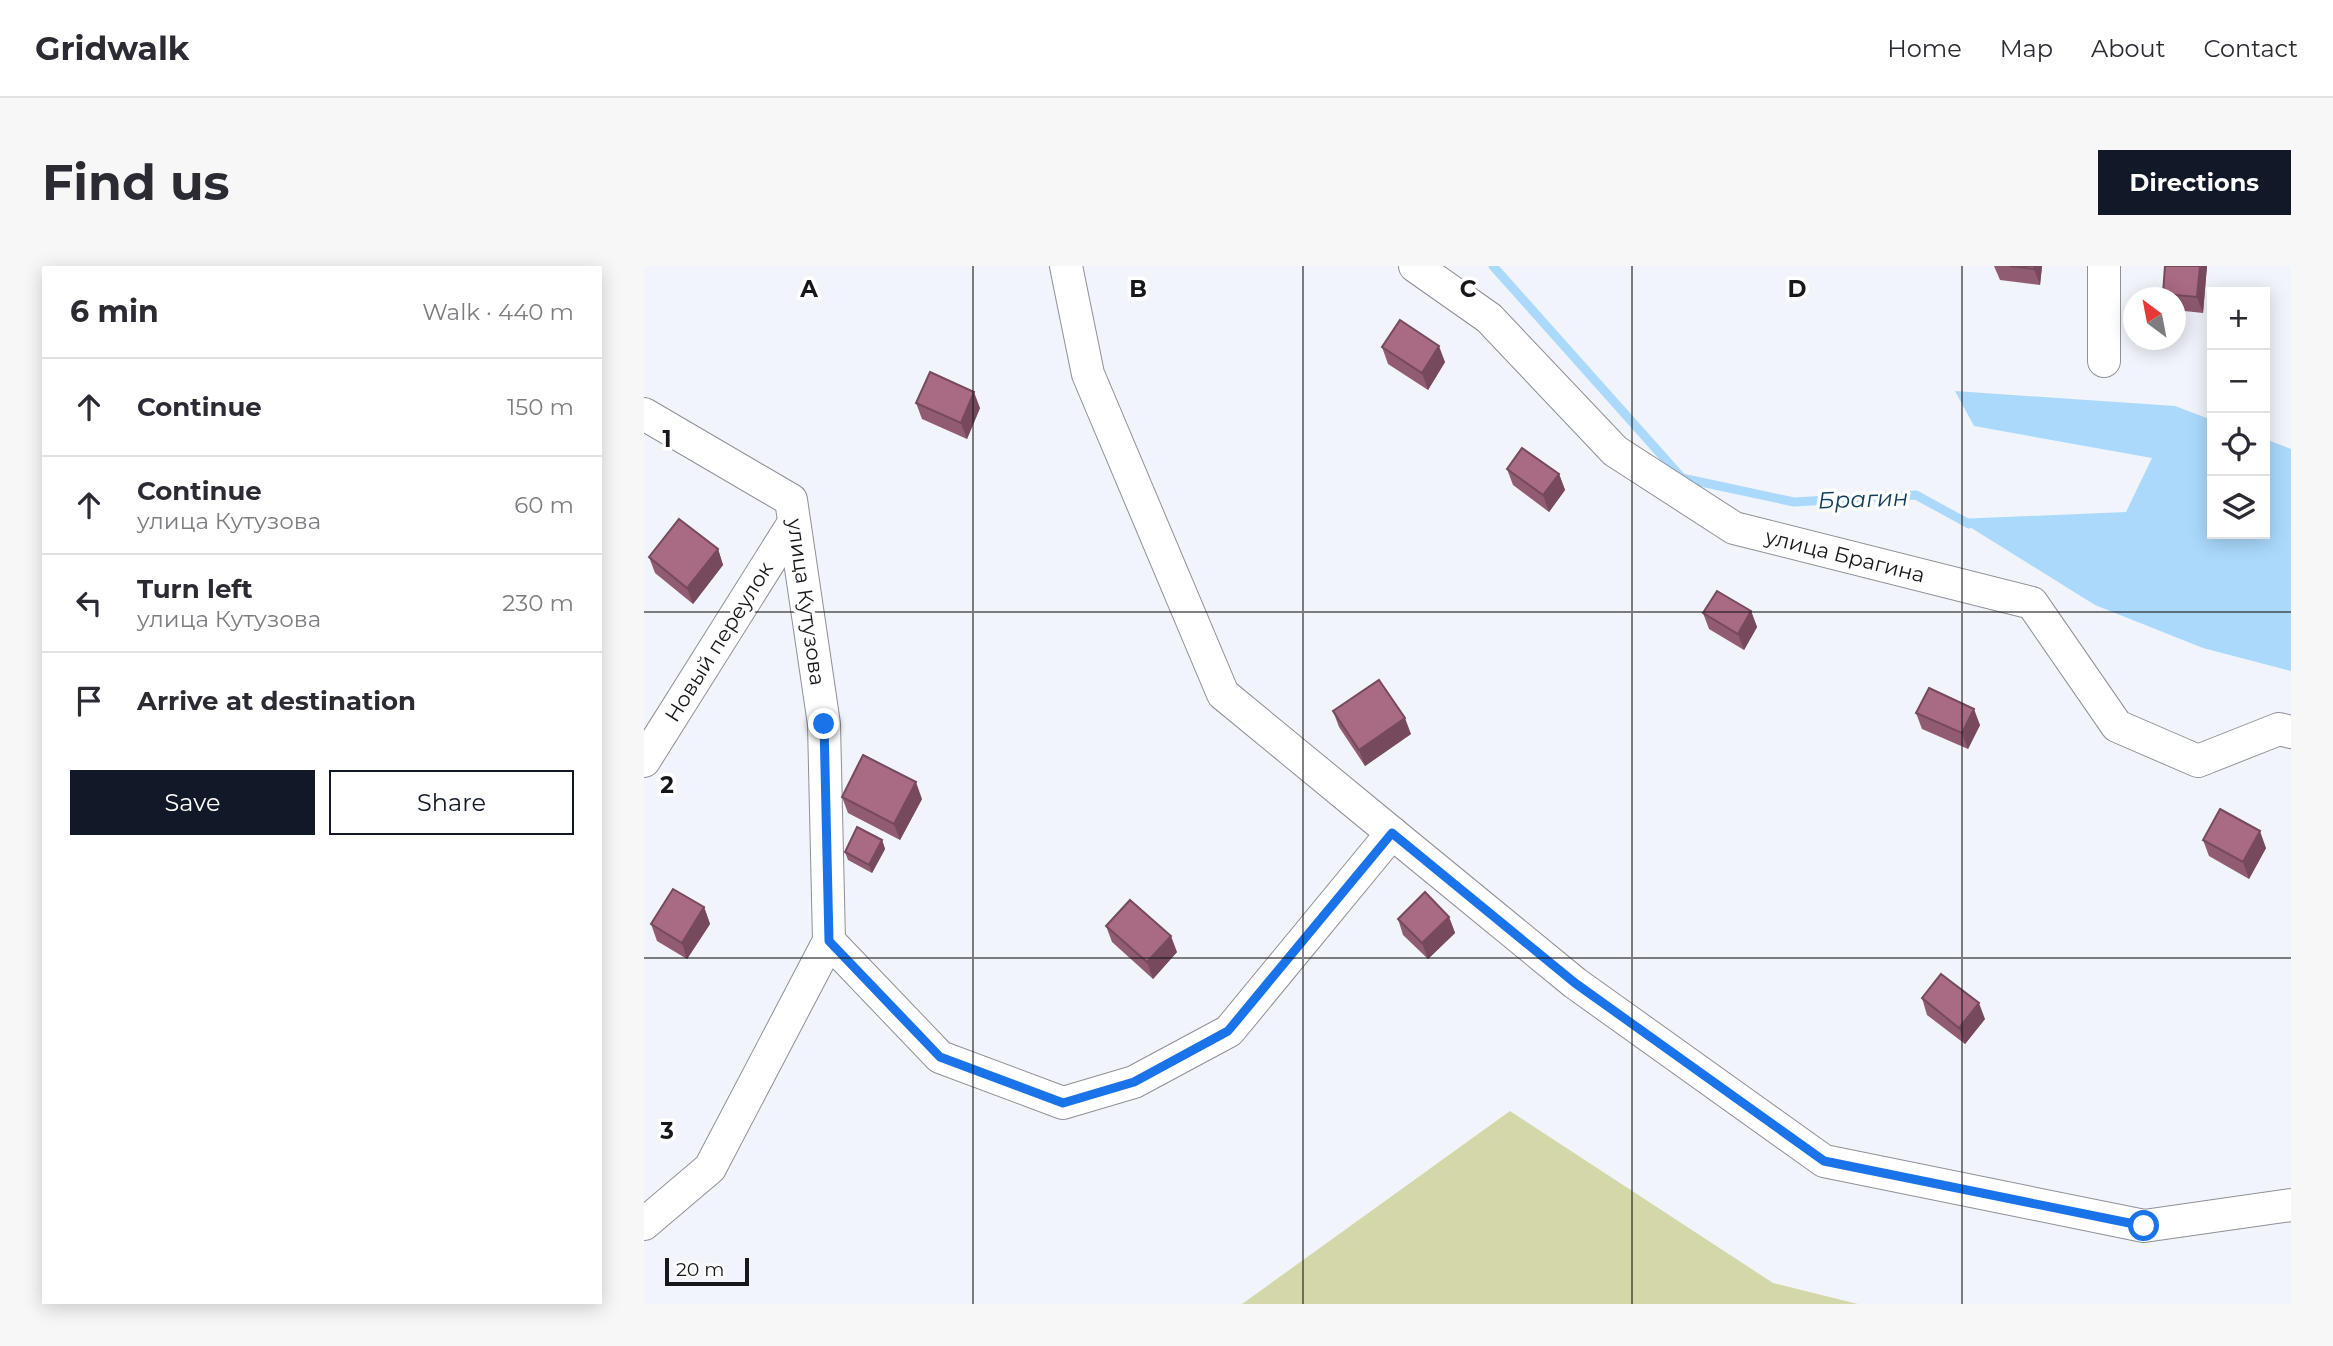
<!DOCTYPE html>
<html lang="en">
<head>
<meta charset="utf-8">
<style>
	:root { --surface:#fff; --page:#f7f7f7; --text:#2b2b33; --muted:#7c7c81; --line:#e1e1e2; --accent:#111827 }
	body { margin:0; font-family:Montserrat,sans-serif; background:var(--page); color:var(--text) }
	.controls { position:absolute; right:21px; top:21px; display:grid; overflow:hidden; border-radius:0px; box-shadow:0 4px 18px #0003 }
	.controls button { width:63px; height:63px; display:grid; place-items:center; padding:0; border:0; border-bottom:2px solid var(--line); background:var(--surface); color:var(--text); font:35px sans-serif }
	.compass { position:absolute; left:1479px; top:21px; width:63px; height:63px; border-radius:50%; background:var(--surface); box-shadow:0 4px 18px #0003; rotate:328deg }
	.scale { position:absolute; left:21px; bottom:18px; width:84px; box-sizing:border-box; padding-left:7px; border:4px solid #16171a; border-top:0; font-size:19px; line-height:24px; white-space:nowrap; color:#16171a; -webkit-text-stroke:5px #fff; paint-order:stroke }
	.stop { position:absolute; width:21px; height:21px; margin:-16px; border:5px solid #1a73e8; border-radius:50%; background:#fff }
	.stop.end { background:#1a73e8; border-color:#fff; box-shadow:0 2px 7px #0008 }
	.list { margin:0; padding:0; list-style:none }
	h2 { display:flex; justify-content:space-between; align-items:center; height:91px; margin:0; padding:0 28px; font-size:30px }
	h2 small { font-size:23px; font-weight:400; color:var(--muted) }
	.list li { display:grid; grid-template-columns:46px 1fr auto; gap:21px; align-items:center; box-sizing:border-box; height:98px; padding:0 28px; border-top:2px solid var(--line) }
	.list b { display:block; font-size:26px; white-space:nowrap }
	.list p { margin:0; font-size:23px; white-space:nowrap; color:var(--muted) }
	.list em { font-size:23px; font-style:normal; color:var(--muted) }
	.actions { display:flex; gap:14px; padding:21px 28px }
	.actions a { flex:1; padding:16px 0; border:2px solid var(--accent); border-radius:0px; text-align:center; font-size:24px; color:var(--accent) }
	.actions .main { background:var(--accent); color:#fff }
	.icon { flex:none; width:38px; height:38px; fill:none; stroke:currentColor; stroke-width:2; stroke-linecap:round; stroke-linejoin:round }
	.map { position:relative; flex:none; width:1647px; height:1038px; overflow:hidden; border-radius:0px }
	header { display:flex; align-items:center; gap:42px; box-sizing:border-box; height:98px; padding:0 35px; background:var(--surface); border-bottom:2px solid var(--line) }
	header strong { font-size:33px }
	nav { display:flex; gap:38px; margin-inline-start:auto; font-size:24px }
	.intro { display:flex; align-items:center; justify-content:space-between; box-sizing:border-box; height:168px; padding:0 42px }
	h1 { margin:0; font-size:49px }
	.button { padding:18px 32px; border-radius:0px; background:var(--accent); color:#fff; font-size:24px; font-weight:700 }
	main { display:flex; gap:42px; padding:0 42px }
	aside { flex:1; background:var(--surface); border-radius:0px; box-shadow:0 4px 18px #0003 }
	.map>svg:first-child { display:block }
	.green { fill:#d4d8a9 }
	.water { fill:#aad9fc }
	.lines { fill:none; stroke-linecap:round; stroke-linejoin:round }
	.stream { stroke:#aad9fc; stroke-width:9 }
	.minor-casing { stroke:#8e9097; stroke-width:34 }
	.minor { stroke:#fff; stroke-width:32 }
	.wall { fill:#915b72 }
	.shaded-wall { fill:#764a5c }
	.building { fill:#a96a84; stroke:#764a5c; stroke-width:2 }
	.route { stroke:#1a73e8; stroke-width:9 }
	.grid { fill:none; stroke:#16171a; stroke-width:2; stroke-opacity:0.55 }
	.labels { text-anchor:middle; stroke-width:7; stroke-linejoin:round; paint-order:stroke }
	.street-label { font-size:21px; fill:#16171a; stroke:#fff }
	.water-label { font-size:23px; font-style:italic; fill:#103d5b; stroke:#fff }
	.grid-label { font-size:23px; text-anchor:middle; font-weight:bold; fill:#16171a; stroke:#fff; stroke-width:7; stroke-linejoin:round; paint-order:stroke }
</style>
</head>
<body>
<header>
<strong>Gridwalk</strong>
<nav><a>Home</a><a>Map</a><a>About</a><a>Contact</a></nav>
</header>
<div class="intro"><h1>Find us</h1><a class="button">Directions</a></div>
<main>
<aside>
<h2>6 min<small>Walk · 440 m</small></h2>
<ul class="list">
<li><svg class="icon" aria-label="ahead" viewBox="0 0 24 24"><path d="M12 20V5M6 11l6-6 6 6"/></svg><div><b>Continue</b></div><em>150 m</em></li>
<li><svg class="icon" aria-label="ahead" viewBox="0 0 24 24"><path d="M12 20V5M6 11l6-6 6 6"/></svg><div><b>Continue</b><p>улица Кутузова</p></div><em>60 m</em></li>
<li><svg class="icon" aria-label="left" viewBox="0 0 24 24"><path d="M17 20v-9H6M10 6l-5 5 5 5"/></svg><div><b>Turn left</b><p>улица Кутузова</p></div><em>230 m</em></li>
<li><svg class="icon" aria-label="arrive" viewBox="0 0 24 24"><path d="M6 21V4h12l-3 4 3 4H6"/></svg><div><b>Arrive at destination</b></div></li>
</ul>
<div class="actions"><a class="main">Save</a><a>Share</a></div>
</aside>
<div class="map">
<svg width="1647" height="1038" viewBox="0 0 1647 1038">
	<rect width="100%" height="100%" fill="#f1f4fb"/>
	<path class="green" d="M866,845L1129,1017L1214,1038H598Z"/>
	<path class="water" d="M1311,125L1531,140L1568,154V268H1621V173L1647,183V405L1559,382L1451,339L1313,253L1482,246L1508,192L1330,160Z"/>
	<g class="lines">
		<path class="stream" d="M849,0L1038,212L1150,236L1272,229L1325,258"/>
		<g class="minor-casing">
			<g id="minor">
				<path d="M422,0L444,108L579,428L748,567"/>
				<path d="M771,0L845,52L971,185L1090,262L1388,337L1473,460L1554,495L1635,463L1647,466"/>
				<path d="M1460,0V95"/>
				<path d="M0,148L147,234L180,458L185,675L296,791L419,837L490,816L585,765L748,567L931,717L1180,895L1500,960L1647,939"/>
				<path d="M0,495L149,258"/>
				<path d="M0,958L66,902L185,675"/>
			</g>
		</g>
		<use href="#minor" class="minor"/>
	</g>
	<g class="wall">
		<path d="M1350,0H1398L1396,19L1356,14Z"/>
		<path d="M1563,0L1559,47L1531,44V32H1520L1519,28Z"/>
		<path d="M738,81L801,96L784,124L744,98Z"/>
		<path d="M272,137L336,142L323,173L278,153Z"/>
		<path d="M863,203L915,208L921,224L905,246L869,219Z"/>
		<path d="M74,283L79,299L49,338L11,307L5,291Z"/>
		<path d="M1107,345L1113,361L1100,384L1065,363L1059,347Z"/>
		<path d="M689,445L767,468L721,500L695,461Z"/>
		<path d="M1272,447L1336,459L1324,483L1278,463Z"/>
		<path d="M198,531L278,533L256,574L204,547Z"/>
		<path d="M238,574L241,583L228,607L204,594L201,586Z"/>
		<path d="M1559,574L1622,582L1605,613L1565,590Z"/>
		<path d="M60,641L66,658L43,693L13,675L7,658Z"/>
		<path d="M805,651L811,667L784,693L759,669L754,653Z"/>
		<path d="M462,660L533,686L509,713L468,676Z"/>
		<path d="M1278,732L1341,753L1321,778L1283,749Z"/>
	</g>
	<g class="shaded-wall">
		<path d="M1390,0H1398L1396,19L1390,3Z"/>
		<path d="M1556,0H1563L1559,47L1553,31Z"/>
		<path d="M795,80L801,96L784,124L778,107Z"/>
		<path d="M330,126L336,142L323,173L317,157Z"/>
		<path d="M915,208L921,224L905,246L899,229Z"/>
		<path d="M74,283L79,299L49,338L43,322Z"/>
		<path d="M1107,345L1113,361L1100,384L1094,368Z"/>
		<path d="M1330,443L1336,459L1324,483L1318,467Z"/>
		<path d="M761,452L767,468L721,500L715,484Z"/>
		<path d="M272,516L278,533L256,574L250,558Z"/>
		<path d="M1616,565L1622,582L1605,613L1599,596Z"/>
		<path d="M238,574L241,583L228,607L225,599Z"/>
		<path d="M60,641L66,658L43,693L38,677Z"/>
		<path d="M805,651L811,667L784,693L778,677Z"/>
		<path d="M527,670L533,686L509,713L503,696Z"/>
		<path d="M1335,737L1341,753L1321,778L1315,762Z"/>
	</g>
	<g class="building">
		<path d="M1366,0H1390V3Z"/>
		<path d="M1521,0H1556L1553,31L1519,28Z"/>
		<path d="M756,54L795,80L778,107L738,81Z"/>
		<path d="M286,106L330,126L317,157L272,137Z"/>
		<path d="M878,182L915,208L899,229L863,203Z"/>
		<path d="M35,253L74,283L43,322L5,291Z"/>
		<path d="M1073,325L1107,345L1094,368L1059,347Z"/>
		<path d="M735,414L761,452L715,484L689,445Z"/>
		<path d="M1285,422L1330,443L1318,467L1272,447Z"/>
		<path d="M219,489L272,516L250,558L198,531Z"/>
		<path d="M1576,543L1616,565L1599,596L1559,574Z"/>
		<path d="M213,561L238,574L225,599L201,586Z"/>
		<path d="M29,623L60,641L38,677L7,658Z"/>
		<path d="M781,626L805,651L778,677L754,653Z"/>
		<path d="M486,634L527,670L503,696L462,660Z"/>
		<path d="M1297,708L1335,737L1315,762L1278,732Z"/>
	</g>
	<g class="lines">
		<path class="route" d="M180,458L185,675L296,791L419,837L490,816L584,765L748,567L931,717L1180,895L1500,960"/>
	</g>
	<path class="grid" d="M329,0V1038M659,0V1038M988,0V1038M1318,0V1038M0,346H1647M0,692H1647"/>
	<g class="labels">
		<g class="street-label">
			<text transform="translate(1201 290) rotate(14)" y="7">улица Брагина</text>
			<text transform="translate(162 336) rotate(82)" y="7">улица Кутузова</text>
			<text transform="translate(75 376) rotate(-58)" y="7">Новый переулок</text>
		</g>
		<g class="water-label">
			<text transform="translate(1219 233) rotate(-2)" y="8">Брагин</text>
		</g>
	</g>
	<g class="grid-label">
		<text x="165" y="31">A</text>
		<text x="494" y="31">B</text>
		<text x="824" y="31">C</text>
		<text x="1153" y="31">D</text>
		<text x="23" y="181">1</text>
		<text x="23" y="527">2</text>
		<text x="23" y="873">3</text>
	</g>
</svg>
<div class="controls">
<button>+</button>
<button>−</button>
<button><svg class="icon" aria-label="locate" viewBox="0 0 24 24"><circle cx="12" cy="12" r="6"/><path d="M12 2v4M12 18v4M2 12h4M18 12h4"/></svg></button>
<button><svg class="icon" aria-label="layers" viewBox="0 0 24 24"><path d="M12 4l9 5-9 5-9-5zM3 14l9 5 9-5"/></svg></button>
</div>
<svg class="compass" viewBox="-18 -18 36 36"><path d="M0-13l5 13h-10z" fill="#e53935"/><path d="M0 13l5-13h-10z" fill="#7c7c81"/></svg>
<div class="scale">20 m</div>
<div class="stop" style="left:1500px;top:960px"></div>
<div class="stop end" style="left:180px;top:458px"></div>
</div>
</main>
</body>
</html>
